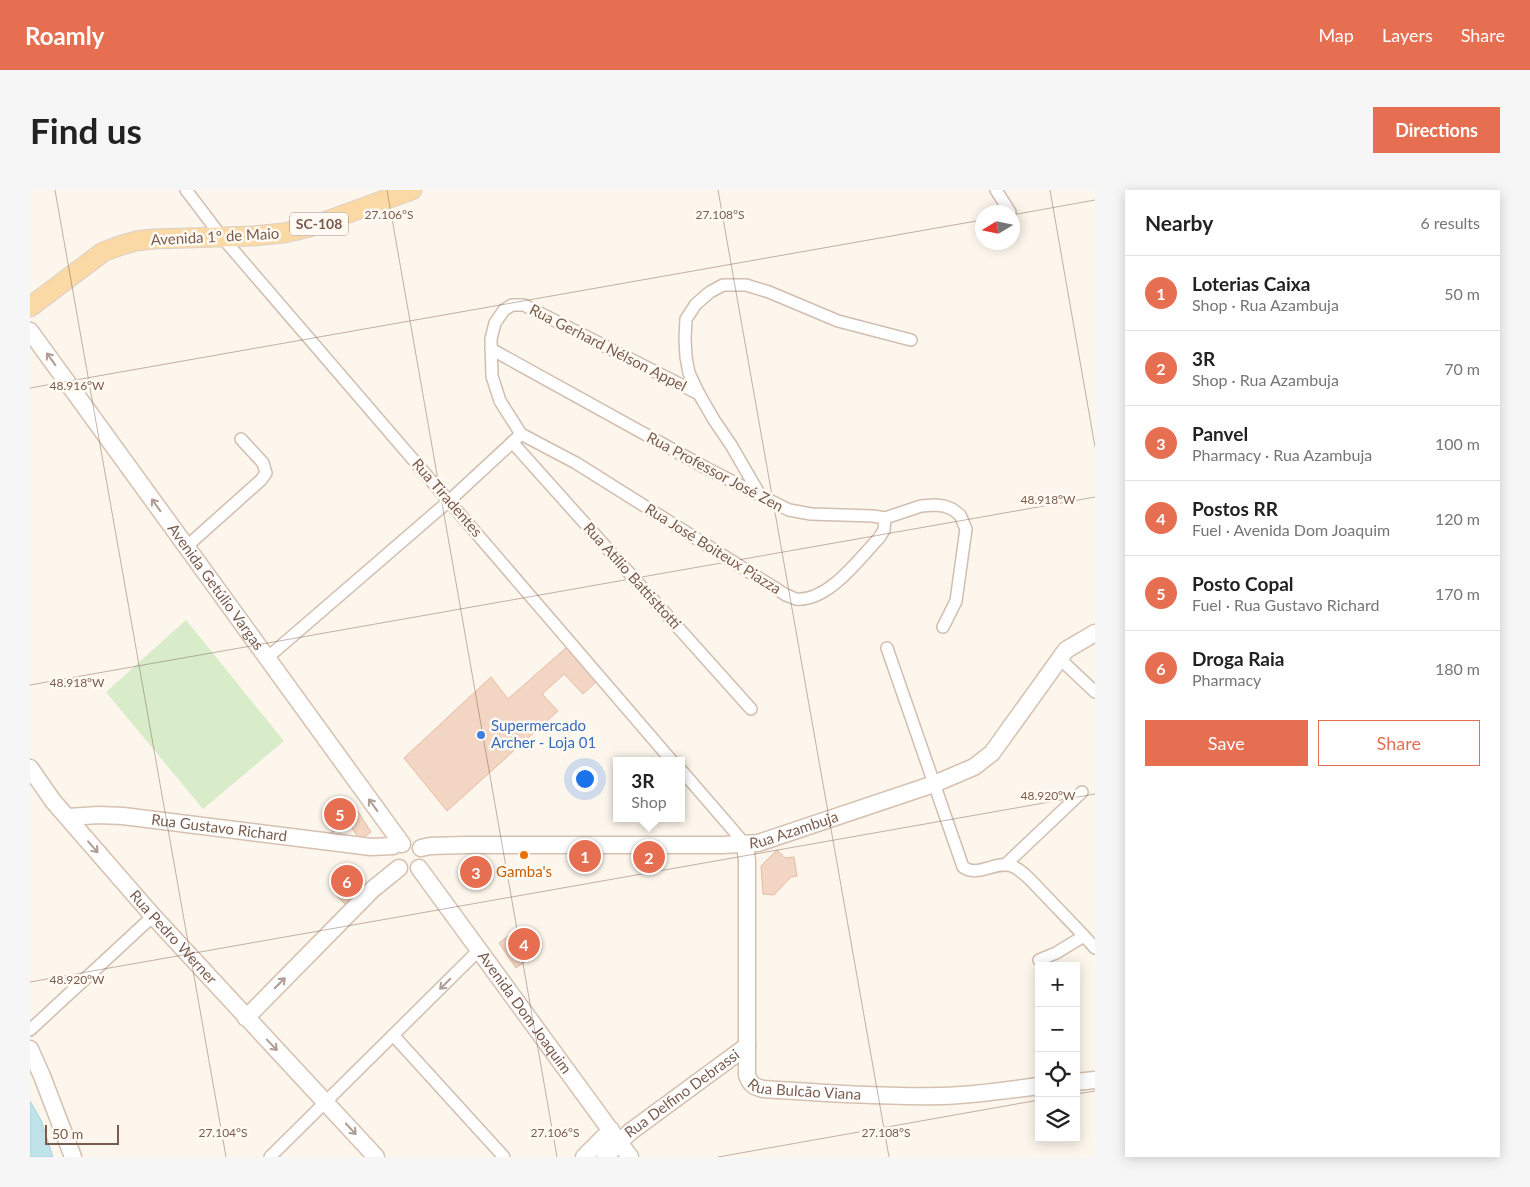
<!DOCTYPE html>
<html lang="en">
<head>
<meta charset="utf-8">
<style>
	:root { --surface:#fff; --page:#f6f6f6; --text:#222; --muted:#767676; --line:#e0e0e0; --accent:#e76f51 }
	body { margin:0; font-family:Lato,sans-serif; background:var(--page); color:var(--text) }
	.controls { position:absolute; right:15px; bottom:15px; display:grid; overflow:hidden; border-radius:0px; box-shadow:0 2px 12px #0003 }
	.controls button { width:45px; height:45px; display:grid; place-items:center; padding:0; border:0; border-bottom:1px solid var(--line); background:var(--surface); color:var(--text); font:25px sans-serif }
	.compass { position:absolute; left:945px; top:15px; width:45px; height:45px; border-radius:50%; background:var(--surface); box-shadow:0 2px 12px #0003; rotate:260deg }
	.scale { position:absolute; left:15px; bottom:12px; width:74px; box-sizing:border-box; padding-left:5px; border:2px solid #7a5c4d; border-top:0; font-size:14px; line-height:18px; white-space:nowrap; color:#7a5c4d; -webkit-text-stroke:4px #fffaf3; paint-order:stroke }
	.you { position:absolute; left:554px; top:588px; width:18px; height:18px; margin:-12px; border:4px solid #fff; border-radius:50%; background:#1a73e8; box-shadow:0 0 0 8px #1a73e833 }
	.badge { display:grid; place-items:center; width:32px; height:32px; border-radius:50%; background:var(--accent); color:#fff; font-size:16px; font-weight:700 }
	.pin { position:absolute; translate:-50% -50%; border:2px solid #fff; box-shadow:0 1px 5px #0006 }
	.popup { position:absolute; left:583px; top:567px; width:72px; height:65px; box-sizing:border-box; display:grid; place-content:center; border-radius:0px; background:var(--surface); filter:drop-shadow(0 1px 4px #0005); font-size:16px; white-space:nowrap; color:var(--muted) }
	.popup b { font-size:19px; color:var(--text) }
	.popup::after { content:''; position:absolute; left:50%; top:100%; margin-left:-10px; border:10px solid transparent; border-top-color:var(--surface) }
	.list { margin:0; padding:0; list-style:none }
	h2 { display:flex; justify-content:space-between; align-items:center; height:65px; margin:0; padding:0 20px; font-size:21px }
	h2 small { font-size:16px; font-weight:400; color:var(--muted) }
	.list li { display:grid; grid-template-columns:32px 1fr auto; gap:15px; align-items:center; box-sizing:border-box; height:75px; padding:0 20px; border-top:1px solid var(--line) }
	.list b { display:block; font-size:19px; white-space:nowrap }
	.list p { margin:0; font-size:16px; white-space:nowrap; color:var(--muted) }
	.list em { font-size:16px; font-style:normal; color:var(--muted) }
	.actions { display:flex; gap:10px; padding:15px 20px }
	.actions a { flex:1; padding:11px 0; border:1px solid var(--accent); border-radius:0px; text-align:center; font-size:18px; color:var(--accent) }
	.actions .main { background:var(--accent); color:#fff }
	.icon { flex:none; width:28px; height:28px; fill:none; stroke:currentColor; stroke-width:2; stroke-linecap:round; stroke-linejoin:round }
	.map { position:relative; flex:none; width:1065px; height:967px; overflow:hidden; border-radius:0px }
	header { display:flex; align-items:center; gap:30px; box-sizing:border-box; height:70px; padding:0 25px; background:var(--accent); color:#fff }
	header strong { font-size:24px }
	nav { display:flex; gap:28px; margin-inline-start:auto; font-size:18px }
	.intro { display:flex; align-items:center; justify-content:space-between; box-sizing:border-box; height:120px; padding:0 30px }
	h1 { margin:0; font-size:35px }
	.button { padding:12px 22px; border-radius:0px; background:var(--accent); color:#fff; font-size:18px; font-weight:700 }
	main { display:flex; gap:30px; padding:0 30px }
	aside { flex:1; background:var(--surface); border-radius:0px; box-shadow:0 2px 12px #0003 }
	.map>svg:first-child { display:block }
	.green { fill:#d8ecc9 }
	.water { fill:#bfe3e8; stroke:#a5d3da }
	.building { fill:#f3d5c3; stroke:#e6bba3 }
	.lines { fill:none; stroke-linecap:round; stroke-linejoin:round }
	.street-casing { stroke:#d1beb0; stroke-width:14 }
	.secondary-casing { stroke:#d6c0b0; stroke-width:19 }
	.primary-casing { stroke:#dad1cd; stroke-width:21 }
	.street { stroke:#fff; stroke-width:11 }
	.secondary { stroke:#fff; stroke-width:16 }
	.primary { stroke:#fbd9a5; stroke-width:19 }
	.oneway { stroke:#af9d94 }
	.ticks { fill:none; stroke:#7a5c4d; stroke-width:1; stroke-opacity:0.45 }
	.shop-dot { fill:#3f7fe0; stroke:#fffaf3; stroke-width:2 }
	.food-dot { fill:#e8710a; stroke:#fffaf3; stroke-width:2 }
	.labels { text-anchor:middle; stroke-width:5; stroke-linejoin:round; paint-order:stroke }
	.shield { fill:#fffaf3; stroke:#a28b7f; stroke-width:1 }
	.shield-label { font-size:14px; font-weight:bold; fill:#7a5c4d }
	.street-label { font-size:15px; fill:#7a5c4d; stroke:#fffaf3 }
	.shop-label { font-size:15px; fill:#366cbe; stroke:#fffaf3; text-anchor:start }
	.food-label { font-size:15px; fill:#c56008; stroke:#fffaf3 }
	.ticks-label { font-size:12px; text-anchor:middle; fill:#7a5c4d; stroke:#fffaf3; stroke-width:5; stroke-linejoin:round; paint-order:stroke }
</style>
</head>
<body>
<header>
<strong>Roamly</strong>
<nav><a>Map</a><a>Layers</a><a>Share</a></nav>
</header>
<div class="intro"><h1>Find us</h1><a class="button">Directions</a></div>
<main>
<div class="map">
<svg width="1065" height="967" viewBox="0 0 1065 967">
	<rect width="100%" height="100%" fill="#fdf6ec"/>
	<path class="green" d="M156,430L254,551L173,619L76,502Z"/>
	<path class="water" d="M0,911L11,930L23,967H0Z"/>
	<g class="building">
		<path d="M537,457L567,491L553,504L534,484L512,504L528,521L417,621L374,568L461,487L478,509Z"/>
		<path d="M321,611L341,642L330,650L318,632L302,643V624Z"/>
		<path d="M747,660L755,668L764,667L767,686L761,687L744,705L733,704L731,676Z"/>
		<path d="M455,671L460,682L437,692L432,681Z"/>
		<path d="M313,678L335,701L318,717L305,704Z"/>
		<path d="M481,744L498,769L486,778L469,753Z"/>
	</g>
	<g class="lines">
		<g class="street-casing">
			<g id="street">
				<path d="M156,0L191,46L642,571"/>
				<path d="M966,0L980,22"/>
				<path d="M461,159L678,279L759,320L781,324L843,326L855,328L891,316L905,315L914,316L922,319L930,325L936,339L926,411L913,437"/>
				<path d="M669,204L659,183L656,167L655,148L656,129L666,114L680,102L693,95H716L739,102L808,131L881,150"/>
				<path d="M491,244L470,211L462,186L461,149L465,133L474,120L482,115H494L669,204L684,230L701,255L730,305"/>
				<path d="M491,244L546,273L756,405C759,406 763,408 766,409C798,412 829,369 849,348L854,340L855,328"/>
				<path d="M482,252L721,519"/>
				<path d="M156,357L231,290L236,283L233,273L211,249"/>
				<path d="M857,458L933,677C949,688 965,670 982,676C994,681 1005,695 1014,704C1031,722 1048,739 1065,758"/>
				<path d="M237,468L420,310L488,247"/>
				<path d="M1029,468L1065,502"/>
				<path d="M652,581L715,654"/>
				<path d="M975,675L1052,602"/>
				<path d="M1009,770L1026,763L1054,746"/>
				<path d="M0,840L123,726"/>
				<path d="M363,845L474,967"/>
				<path d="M240,967L449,760"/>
			</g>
		</g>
		<g class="secondary-casing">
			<g id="secondary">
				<path id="s1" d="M0,141L372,654"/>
				<path id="s2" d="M0,578L23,611L123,726L346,967"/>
				<path id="s3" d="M38,627L69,625L93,626L341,657L363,656L366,652L367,647"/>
				<path id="s4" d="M715,654L717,671V885C720,894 724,897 733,899C793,903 854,907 913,906C945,905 977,900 1009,896"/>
				<path id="s5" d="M391,658L400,656L435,655H692L728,653L904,594L944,577L962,563L1036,460L1065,443"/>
				<path id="s6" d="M389,678L600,967"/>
				<path d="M216,828L343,699L369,678"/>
				<path d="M0,859L12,886L43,967"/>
				<path d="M1046,892L1065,890"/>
				<path d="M554,967L581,940"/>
				<path id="s7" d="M575,967L600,942L717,856"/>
			</g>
		</g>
		<g class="primary-casing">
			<path id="primary" d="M0,117L73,62L89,56L106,51L123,49L223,46L254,43L280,37L382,0"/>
		</g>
		<use href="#street" class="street"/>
		<use href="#secondary" class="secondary"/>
		<use href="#primary" class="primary"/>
	</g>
	<defs><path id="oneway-shaft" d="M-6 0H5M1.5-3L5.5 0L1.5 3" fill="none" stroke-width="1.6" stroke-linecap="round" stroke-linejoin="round" transform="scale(1.25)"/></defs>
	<g class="oneway">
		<use href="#oneway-shaft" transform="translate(21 169) rotate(-126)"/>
		<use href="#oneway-shaft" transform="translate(126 315) rotate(-126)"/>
		<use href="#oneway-shaft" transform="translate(343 615) rotate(-126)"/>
		<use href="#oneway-shaft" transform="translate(63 657) rotate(49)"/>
		<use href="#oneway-shaft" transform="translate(250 793) rotate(-45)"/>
		<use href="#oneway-shaft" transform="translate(415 794) rotate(135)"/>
		<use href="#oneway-shaft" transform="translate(242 855) rotate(46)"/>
		<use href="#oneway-shaft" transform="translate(321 939) rotate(47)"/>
	</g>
	<path class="ticks" d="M25,0L196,967M357,0L527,967M688,0L859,967M1020,0L1065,257M982,25L1065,10M0,198L952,30M0,495L1065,307M0,792L1065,604M1046,904L1065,901M688,967L1009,910"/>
	<circle class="shop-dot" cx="451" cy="545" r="5"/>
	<circle class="food-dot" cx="494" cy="665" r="5"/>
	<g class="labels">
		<rect class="shield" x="260" y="22.5" width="58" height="23" rx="4"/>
		<g class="shield-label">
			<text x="289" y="39">SC-108</text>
		</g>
		<g class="street-label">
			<text transform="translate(185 47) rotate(-3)" y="5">Avenida 1º de Maio</text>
			<text transform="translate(578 158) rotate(27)" y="5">Rua Gerhard Nélson Appel</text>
			<text transform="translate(685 282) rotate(28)" y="5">Rua Professor José Zen</text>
			<text transform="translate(417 308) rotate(49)" y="5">Rua Tiradentes</text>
			<text transform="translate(683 359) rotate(32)" y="5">Rua José Boiteux Piazza</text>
			<text transform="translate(602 386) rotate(48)" y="5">Rua Atílio Battisttotti</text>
			<text dy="5" stroke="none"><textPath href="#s1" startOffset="316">Avenida Getúlio Vargas</textPath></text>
			<text dy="5" stroke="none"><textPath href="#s3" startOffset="152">Rua Gustavo Richard</textPath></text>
			<text dy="5" stroke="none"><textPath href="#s5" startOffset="375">Rua Azambuja</textPath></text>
			<text dy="5" stroke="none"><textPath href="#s2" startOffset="222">Rua Pedro Werner</textPath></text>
			<text dy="5" stroke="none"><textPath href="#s6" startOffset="179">Avenida Dom Joaquim</textPath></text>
			<text dy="5" stroke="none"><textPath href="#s4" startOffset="295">Rua Bulcão Viana</textPath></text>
			<text dy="5" stroke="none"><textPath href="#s7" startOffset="100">Rua Delfino Debrassi</textPath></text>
		</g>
		<g class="shop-label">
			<text x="461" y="541">Supermercado<tspan x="461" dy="17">Archer - Loja 01</tspan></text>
		</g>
		<g class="food-label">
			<text x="494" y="687">Gamba's</text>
		</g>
	</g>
	<g class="ticks-label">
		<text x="359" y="29">27.106°S</text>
		<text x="690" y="29">27.108°S</text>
		<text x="47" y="200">48.916°W</text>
		<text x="1018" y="314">48.918°W</text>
		<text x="47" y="497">48.918°W</text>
		<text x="1018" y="610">48.920°W</text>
		<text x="47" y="794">48.920°W</text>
		<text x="193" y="947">27.104°S</text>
		<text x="525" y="947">27.106°S</text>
		<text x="856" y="947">27.108°S</text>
	</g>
</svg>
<div class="controls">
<button>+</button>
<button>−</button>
<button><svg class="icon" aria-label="locate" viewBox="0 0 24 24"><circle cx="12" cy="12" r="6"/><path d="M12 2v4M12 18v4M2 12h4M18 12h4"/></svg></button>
<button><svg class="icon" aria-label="layers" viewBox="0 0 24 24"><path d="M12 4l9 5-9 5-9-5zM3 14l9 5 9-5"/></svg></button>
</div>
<svg class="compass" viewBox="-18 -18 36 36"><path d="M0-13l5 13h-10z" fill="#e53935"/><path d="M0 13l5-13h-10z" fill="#767676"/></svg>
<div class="scale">50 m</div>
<div class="you"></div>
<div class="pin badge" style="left:555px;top:666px">1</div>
<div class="pin badge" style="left:619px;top:667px">2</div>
<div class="popup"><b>3R</b>Shop</div>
<div class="pin badge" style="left:446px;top:682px">3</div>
<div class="pin badge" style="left:494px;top:754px">4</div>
<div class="pin badge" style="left:310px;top:624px">5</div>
<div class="pin badge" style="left:317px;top:691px">6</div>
</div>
<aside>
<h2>Nearby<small>6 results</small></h2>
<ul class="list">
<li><span class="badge">1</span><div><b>Loterias Caixa</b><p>Shop · Rua Azambuja</p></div><em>50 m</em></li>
<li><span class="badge">2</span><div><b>3R</b><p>Shop · Rua Azambuja</p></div><em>70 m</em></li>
<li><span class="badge">3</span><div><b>Panvel</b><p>Pharmacy · Rua Azambuja</p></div><em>100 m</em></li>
<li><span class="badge">4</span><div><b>Postos RR</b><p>Fuel · Avenida Dom Joaquim</p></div><em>120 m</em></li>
<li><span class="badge">5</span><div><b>Posto Copal</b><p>Fuel · Rua Gustavo Richard</p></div><em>170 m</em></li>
<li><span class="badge">6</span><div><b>Droga Raia</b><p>Pharmacy</p></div><em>180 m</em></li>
</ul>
<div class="actions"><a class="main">Save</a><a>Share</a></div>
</aside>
</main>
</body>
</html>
